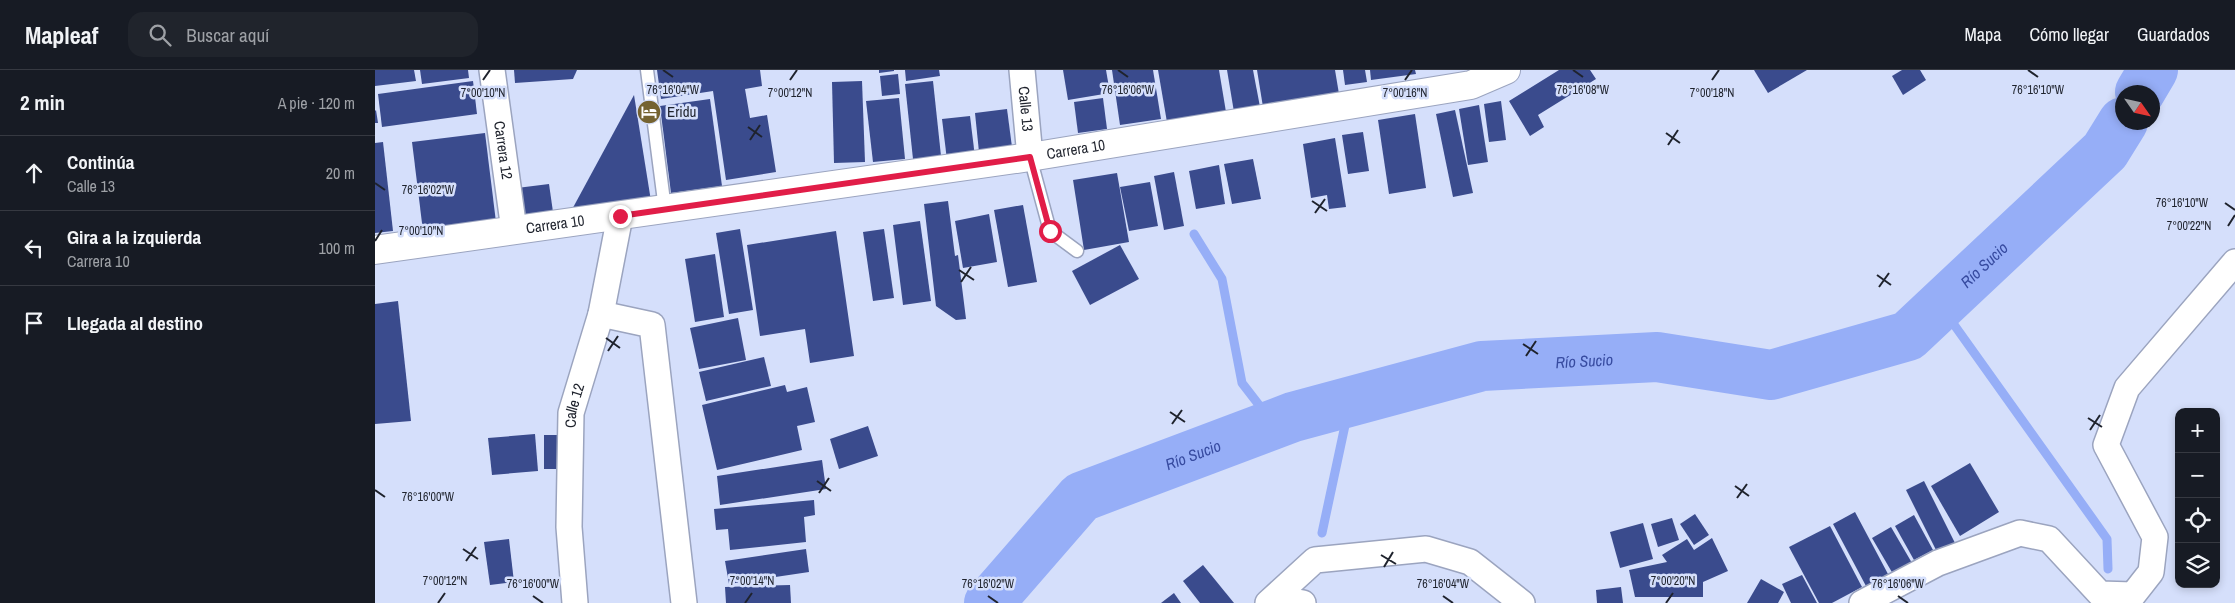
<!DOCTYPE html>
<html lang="es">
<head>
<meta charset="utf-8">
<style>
	:root { --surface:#171b24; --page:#20242c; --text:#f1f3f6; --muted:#9ea1a6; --line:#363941 }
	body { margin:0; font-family:"Archivo Narrow",sans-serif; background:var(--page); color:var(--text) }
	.controls { position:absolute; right:15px; bottom:15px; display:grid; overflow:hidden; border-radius:10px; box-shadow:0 2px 8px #0003 }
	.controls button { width:45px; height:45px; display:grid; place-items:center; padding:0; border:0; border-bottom:1px solid var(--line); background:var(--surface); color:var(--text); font:25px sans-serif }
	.compass { position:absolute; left:1740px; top:15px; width:45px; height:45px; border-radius:50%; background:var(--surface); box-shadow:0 2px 8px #0003; rotate:124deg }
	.stop { position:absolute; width:15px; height:15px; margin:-11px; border:4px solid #e11d48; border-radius:50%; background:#fff }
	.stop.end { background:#e11d48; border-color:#fff; box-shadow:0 1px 5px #0008 }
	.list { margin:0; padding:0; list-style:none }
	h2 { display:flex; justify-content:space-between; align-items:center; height:65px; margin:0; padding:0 20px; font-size:21px }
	h2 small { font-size:16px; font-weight:400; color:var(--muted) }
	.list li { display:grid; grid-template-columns:32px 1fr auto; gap:15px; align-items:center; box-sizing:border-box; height:75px; padding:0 20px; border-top:1px solid var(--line) }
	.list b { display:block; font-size:19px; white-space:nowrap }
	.list p { margin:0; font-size:16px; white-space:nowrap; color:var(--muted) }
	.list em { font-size:16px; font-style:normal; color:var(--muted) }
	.icon { flex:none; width:28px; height:28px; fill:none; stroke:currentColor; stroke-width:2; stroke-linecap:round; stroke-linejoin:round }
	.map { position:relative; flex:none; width:1860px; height:533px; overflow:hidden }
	header { display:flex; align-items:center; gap:30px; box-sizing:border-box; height:70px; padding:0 25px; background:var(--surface); border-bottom:1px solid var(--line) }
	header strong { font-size:24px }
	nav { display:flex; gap:28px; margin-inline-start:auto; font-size:18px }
	.search { width:350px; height:45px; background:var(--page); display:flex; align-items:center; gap:12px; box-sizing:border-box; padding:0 18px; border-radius:15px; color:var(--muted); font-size:19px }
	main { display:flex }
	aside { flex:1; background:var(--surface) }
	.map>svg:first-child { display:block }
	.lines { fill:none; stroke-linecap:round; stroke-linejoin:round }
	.stream { stroke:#96aef7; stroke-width:9 }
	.river { stroke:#96aef7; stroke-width:50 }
	.building { fill:#3a4b8d }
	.lane-casing { stroke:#9ba4bf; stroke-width:15 }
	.street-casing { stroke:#9ba4bf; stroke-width:28 }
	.secondary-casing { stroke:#9ba4bf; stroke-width:30 }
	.lane { stroke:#fff; stroke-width:12 }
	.street { stroke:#fff; stroke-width:25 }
	.secondary { stroke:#fff; stroke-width:28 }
	.route { stroke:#e11d48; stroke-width:6 }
	.ticks { fill:none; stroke:#1f232d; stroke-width:2 }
	.labels { text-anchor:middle; stroke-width:5; stroke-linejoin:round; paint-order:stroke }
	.street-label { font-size:15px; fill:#1f232d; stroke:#d5dffb }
	.poi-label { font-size:15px; fill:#1f232d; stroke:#d5dffb; text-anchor:start }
	.water-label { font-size:16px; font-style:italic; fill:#374ba0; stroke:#d5dffb }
	.ticks-label { font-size:12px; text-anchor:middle; fill:#1f232d; stroke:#d5dffb; stroke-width:5; stroke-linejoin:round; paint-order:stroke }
</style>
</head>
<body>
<header>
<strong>Mapleaf</strong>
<div class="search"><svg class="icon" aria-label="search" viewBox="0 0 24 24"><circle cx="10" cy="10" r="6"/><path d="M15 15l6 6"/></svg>Buscar aquí</div>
<nav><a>Mapa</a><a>Cómo llegar</a><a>Guardados</a></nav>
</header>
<main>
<aside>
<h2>2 min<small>A pie · 120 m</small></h2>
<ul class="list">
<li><svg class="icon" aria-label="ahead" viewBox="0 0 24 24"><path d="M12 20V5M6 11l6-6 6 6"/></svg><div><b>Continúa</b><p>Calle 13</p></div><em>20 m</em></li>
<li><svg class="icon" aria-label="left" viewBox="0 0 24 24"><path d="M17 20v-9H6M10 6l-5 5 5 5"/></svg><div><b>Gira a la izquierda</b><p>Carrera 10</p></div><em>100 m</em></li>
<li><svg class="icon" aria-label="arrive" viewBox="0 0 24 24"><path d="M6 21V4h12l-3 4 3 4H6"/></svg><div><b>Llegada al destino</b></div></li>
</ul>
</aside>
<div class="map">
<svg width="1860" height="533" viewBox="0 0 1860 533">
	<rect width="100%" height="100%" fill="#d5dffb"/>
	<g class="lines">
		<g class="stream">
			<path d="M819,164L847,209L867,313L884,335L907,351"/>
			<path d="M1565,235L1732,469L1733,499"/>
			<path d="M947,463L975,332"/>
		</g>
		<g class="river">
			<path d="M1765,22L1778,0"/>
			<path id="s1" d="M614,533L706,427L918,347L1107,296L1282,287L1396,305L1533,266L1730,81L1748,52"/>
		</g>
	</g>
	<g class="building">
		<path d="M0,0H39L41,11L0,16Z"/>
		<path d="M45,0H93L94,8L47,14Z"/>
		<path d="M139,0H202L198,9L140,13Z"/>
		<path d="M282,0H385L387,16L370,19L375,48L392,45L401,102L351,110L338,21L286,29Z"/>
		<path d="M504,0H519V1L504,3Z"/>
		<path d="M530,0H564L565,6L531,11Z"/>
		<path d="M688,0H731L735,23L693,30Z"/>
		<path d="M737,0H778L786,49L745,55Z"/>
		<path d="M783,0H844L852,48L793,58Z"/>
		<path d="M852,0H878L885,37L859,42Z"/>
		<path d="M882,0H960L964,24L888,37Z"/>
		<path d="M968,0H990L992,12L970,15Z"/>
		<path d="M995,0H1040L1041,4L996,10Z"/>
		<path d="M1184,0H1215L1221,9L1163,45L1169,57L1155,66L1134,31Z"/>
		<path d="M1379,0H1432L1393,23Z"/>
		<path d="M1527,0H1545L1551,10L1528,25L1517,6Z"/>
		<path d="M523,4L525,24L507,26L505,6Z"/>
		<path d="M98,11L102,44L7,57L3,24Z"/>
		<path d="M487,11L490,92L459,93L457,12Z"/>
		<path d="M558,11L566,86L538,89L530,14Z"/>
		<path d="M259,25L276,131L194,145Z"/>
		<path d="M524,28L530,89L498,92L491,31Z"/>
		<path d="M728,28L732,59L703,63L699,32Z"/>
		<path d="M335,29L347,116L296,123L285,36Z"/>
		<path d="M1126,31L1131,70L1114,72L1109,34Z"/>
		<path d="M1104,35L1113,92L1093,95L1084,39Z"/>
		<path d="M632,39L637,77L604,82L600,43Z"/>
		<path d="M1,40L3,53H0V41Z"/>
		<path d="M1080,40L1098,123L1078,127L1061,44Z"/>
		<path d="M1040,44L1051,118L1014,124L1003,50Z"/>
		<path d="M595,46L600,87L572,90L567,49Z"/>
		<path d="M988,62L994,101L973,104L967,65Z"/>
		<path d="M110,63L121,152L48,161L37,72Z"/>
		<path d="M960,68L971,137L954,139L952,125L936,128L928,74Z"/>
		<path d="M8,72L18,161L0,163V73Z"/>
		<path d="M878,89L886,129L857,134L849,94Z"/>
		<path d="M844,95L850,134L821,139L814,101Z"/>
		<path d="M799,102L809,156L789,160L779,106Z"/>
		<path d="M742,103L754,172L709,180L698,110Z"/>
		<path d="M775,112L783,156L754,161L745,117Z"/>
		<path d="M174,114L178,142L146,146L142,118Z"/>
		<path d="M573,131L580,186L583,185L591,249L581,250L561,236L549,134Z"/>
		<path d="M648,135L662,212L633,217L619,140Z"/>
		<path d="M614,144L622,192L588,198L580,151Z"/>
		<path d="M545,151L556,231L528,235L518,155Z"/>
		<path d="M365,159L378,240L354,244L341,163Z"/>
		<path d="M509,159L519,228L498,231L488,162Z"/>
		<path d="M461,161L479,286L435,293L430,259L385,266L372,175Z"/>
		<path d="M745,175L764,209L715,235L697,201Z"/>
		<path d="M340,184L349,247L320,252L310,189Z"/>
		<path d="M23,231L36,351L0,354V234Z"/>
		<path d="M363,248L371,290L324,299L315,258Z"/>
		<path d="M389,287L396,316L331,331L324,302Z"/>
		<path d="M410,315L412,322L432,317L440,352L422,356L427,380L342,400L327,335Z"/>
		<path d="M493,356L503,386L464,399L455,369Z"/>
		<path d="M160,364L163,401L117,405L113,368Z"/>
		<path d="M169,365H184L183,399H169Z"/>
		<path d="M447,390L451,419L345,435L342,406Z"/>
		<path d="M1595,393L1624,442L1585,466L1556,416Z"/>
		<path d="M1549,411L1580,473L1562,482L1531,420Z"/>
		<path d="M439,430L440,445L429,447L431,472L355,480L353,459L341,460L339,439Z"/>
		<path d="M1480,442L1513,504L1491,516L1458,454Z"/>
		<path d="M1320,444L1334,465L1319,475L1305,454Z"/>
		<path d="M1539,445L1558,480L1539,490L1520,456Z"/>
		<path d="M1297,448L1304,470L1283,477L1276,454Z"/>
		<path d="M1268,453L1278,489L1245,498L1235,462Z"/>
		<path d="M1455,456L1487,517L1457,533H1444L1414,477Z"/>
		<path d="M1516,457L1537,493L1518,504L1497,468Z"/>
		<path d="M1337,468L1353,501L1328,512V527H1260L1254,500L1292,492L1287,485L1312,469L1319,480Z"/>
		<path d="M134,469L139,512L115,515L109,472Z"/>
		<path d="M431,479L434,502L354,514L350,491Z"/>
		<path d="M828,495L859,533H825L808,511Z"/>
		<path d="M1427,505L1442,533H1416L1407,514Z"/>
		<path d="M1386,509L1409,522L1403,533H1372Z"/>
		<path d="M415,515L416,533H351L350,517Z"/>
		<path d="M1246,517L1248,533H1222L1221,520Z"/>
		<path d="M799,523L806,533H786Z"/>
	</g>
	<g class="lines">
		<g class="lane-casing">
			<g id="lane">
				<path d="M272,0L290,139"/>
				<path d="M655,87L675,161L702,181"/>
			</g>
		</g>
		<g class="street-casing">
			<g id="street">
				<path id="s2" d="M117,0L139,160"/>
				<path id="s3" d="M647,0L655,87"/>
				<path d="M226,244L277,255L309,533"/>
				<path d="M900,528L928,533"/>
				<path id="s4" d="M200,533L194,457L196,343L226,244L245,146"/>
				<path d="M893,533L940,490L1051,479L1095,492L1147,533"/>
				<path d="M1487,533L1563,493L1645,463L1674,469L1725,524L1758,525L1776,502L1780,467L1731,375L1752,318L1860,192"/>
			</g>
		</g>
		<g class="secondary-casing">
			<g id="secondary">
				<path id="s5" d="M0,180L655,87L1096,15L1131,0"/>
			</g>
		</g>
		<use href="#lane" class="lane"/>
		<use href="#street" class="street"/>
		<use href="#secondary" class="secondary"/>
	</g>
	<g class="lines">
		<path class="route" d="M245,146L655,87L675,161"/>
	</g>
	<path class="ticks" d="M288,0L298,7M743,0L753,7M1198,0L1208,7M1653,0L1663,7M108,10L115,0M415,10L422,0M1030,10L1037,0M1337,10L1344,0M373,57L387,67M1291,63L1305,73M375,70L385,55M1293,75L1303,60M0,113L10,120M937,131L952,141M1850,133L1860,140M940,143L950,129M1853,156L1860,145M0,171L7,160M584,200L599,210M1502,205L1516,215M586,212L596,197M1504,217L1514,203M231,268L245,278M1148,274L1163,284M233,281L243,266M1151,286L1161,271M795,342L810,352M1713,348L1727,357M797,354L807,340M1715,360L1725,345M442,411L456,421M1360,416L1374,426M0,420L10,427M444,423L454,408M1362,428L1372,414M88,479L103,489M1006,485L1021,494M91,491L101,477M1009,497L1018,482M158,526L168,533M613,526L623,533M1068,526L1078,533M1523,526L1533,533M63,533L70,523M370,533L377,523M1291,533L1298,523"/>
	<defs>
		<g id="hotel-disc" transform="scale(1.25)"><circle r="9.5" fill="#756331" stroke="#d5dffb"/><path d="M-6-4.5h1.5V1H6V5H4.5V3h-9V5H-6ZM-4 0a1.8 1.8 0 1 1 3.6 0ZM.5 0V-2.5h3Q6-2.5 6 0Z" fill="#fff"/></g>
	</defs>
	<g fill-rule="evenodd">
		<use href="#hotel-disc" x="274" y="42"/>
	</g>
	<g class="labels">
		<g class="street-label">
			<text dy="5" stroke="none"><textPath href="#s3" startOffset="39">Calle 13</textPath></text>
			<text dy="5" stroke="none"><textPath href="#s2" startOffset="81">Carrera 12</textPath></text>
			<text dy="5" stroke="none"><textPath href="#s5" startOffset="708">Carrera 10</textPath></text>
			<text dy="5" stroke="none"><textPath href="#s5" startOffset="182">Carrera 10</textPath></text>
			<text dy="5" stroke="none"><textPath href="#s4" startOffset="198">Calle 12</textPath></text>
		</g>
		<g class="poi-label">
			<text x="292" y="47">Eridu</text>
		</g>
		<g class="water-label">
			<text dy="6" stroke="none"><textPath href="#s1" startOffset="1100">Río Sucio</textPath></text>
			<text dy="6" stroke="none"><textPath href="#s1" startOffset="665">Río Sucio</textPath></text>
			<text dy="6" stroke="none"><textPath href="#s1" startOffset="260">Río Sucio</textPath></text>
		</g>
	</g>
	<g class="ticks-label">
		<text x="298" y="24">76°16'04"W</text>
		<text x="753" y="24">76°16'06"W</text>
		<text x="1208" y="24">76°16'08"W</text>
		<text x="1663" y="24">76°16'10"W</text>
		<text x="1030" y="27">7°00'16"N</text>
		<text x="1337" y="27">7°00'18"N</text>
		<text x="108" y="27">7°00'10"N</text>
		<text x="415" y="27">7°00'12"N</text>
		<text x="53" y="124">76°16'02"W</text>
		<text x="1807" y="137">76°16'10"W</text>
		<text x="1814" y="160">7°00'22"N</text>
		<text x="46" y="165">7°00'10"N</text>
		<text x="53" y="431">76°16'00"W</text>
		<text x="70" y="515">7°00'12"N</text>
		<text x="377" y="515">7°00'14"N</text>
		<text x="1298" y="515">7°00'20"N</text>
		<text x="158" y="518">76°16'00"W</text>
		<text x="613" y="518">76°16'02"W</text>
		<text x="1068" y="518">76°16'04"W</text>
		<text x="1523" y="518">76°16'06"W</text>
	</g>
</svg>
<div class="controls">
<button>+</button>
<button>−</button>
<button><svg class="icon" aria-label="locate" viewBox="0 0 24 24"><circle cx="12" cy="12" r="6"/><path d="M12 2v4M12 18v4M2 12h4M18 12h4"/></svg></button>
<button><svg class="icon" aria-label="layers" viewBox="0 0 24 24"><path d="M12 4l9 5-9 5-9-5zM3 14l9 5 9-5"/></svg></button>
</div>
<svg class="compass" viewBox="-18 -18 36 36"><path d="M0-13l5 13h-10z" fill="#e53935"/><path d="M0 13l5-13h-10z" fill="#9ea1a6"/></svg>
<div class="stop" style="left:675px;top:161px"></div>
<div class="stop end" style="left:245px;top:146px"></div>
</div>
</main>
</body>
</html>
